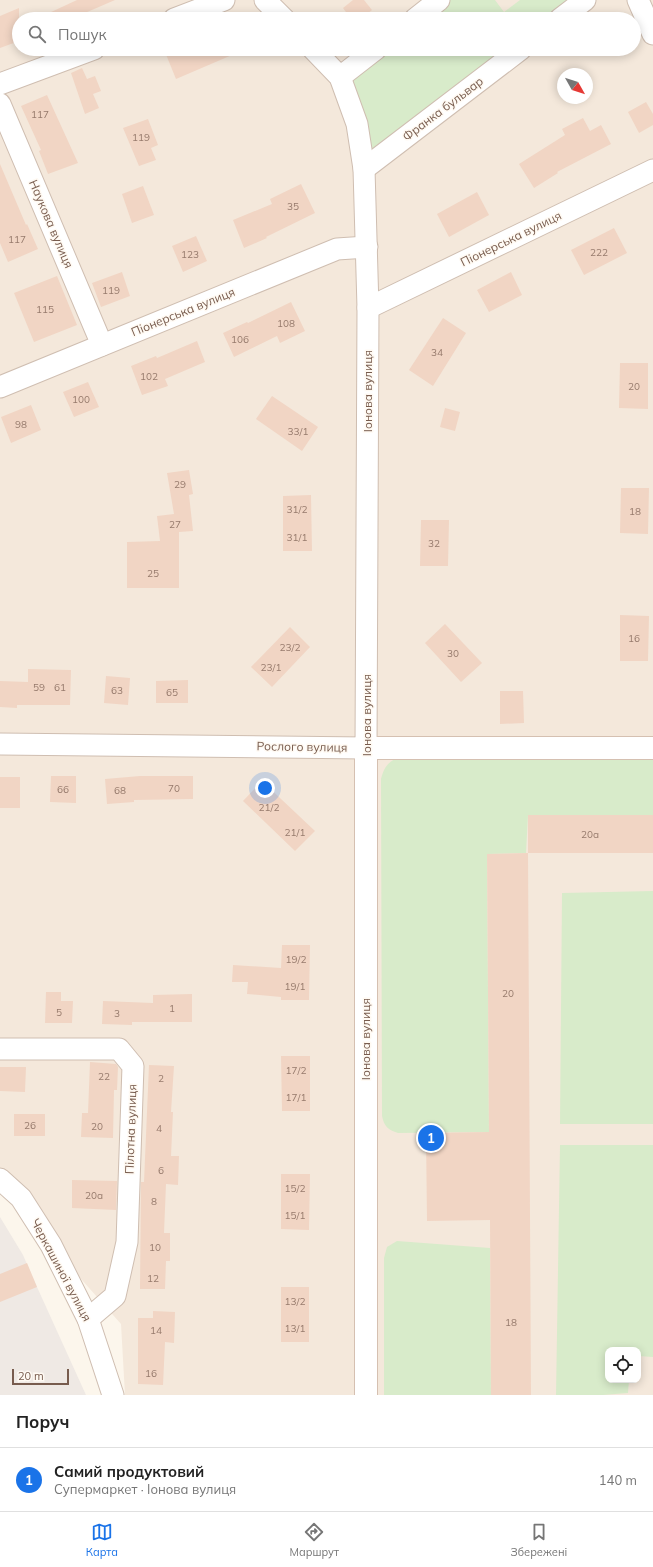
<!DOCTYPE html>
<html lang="uk">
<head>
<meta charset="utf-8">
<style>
	:root { --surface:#fff; --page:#f2f2f2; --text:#222; --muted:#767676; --line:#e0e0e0; --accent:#1a73e8 }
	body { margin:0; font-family:Mulish,sans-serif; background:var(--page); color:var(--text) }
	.controls { position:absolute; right:12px; bottom:12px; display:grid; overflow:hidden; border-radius:8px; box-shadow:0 2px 10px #0003 }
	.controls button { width:36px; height:36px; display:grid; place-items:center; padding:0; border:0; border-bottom:1px solid var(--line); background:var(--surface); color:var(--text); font:20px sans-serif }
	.compass { position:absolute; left:557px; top:68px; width:36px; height:36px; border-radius:50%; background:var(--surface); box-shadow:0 2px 10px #0003; rotate:129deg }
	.scale { position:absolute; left:12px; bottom:10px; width:57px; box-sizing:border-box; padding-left:4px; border:2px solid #785c4e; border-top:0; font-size:11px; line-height:14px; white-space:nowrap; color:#785c4e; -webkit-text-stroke:3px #fffaf3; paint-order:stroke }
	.you { position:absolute; left:265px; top:788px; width:14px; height:14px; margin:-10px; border:3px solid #fff; border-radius:50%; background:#1a73e8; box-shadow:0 0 0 6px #1a73e833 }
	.badge { display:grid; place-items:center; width:26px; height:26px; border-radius:50%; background:var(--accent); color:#fff; font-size:13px; font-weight:700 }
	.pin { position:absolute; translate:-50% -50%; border:2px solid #fff; box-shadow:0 1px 4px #0006 }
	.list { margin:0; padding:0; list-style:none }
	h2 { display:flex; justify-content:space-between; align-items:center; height:52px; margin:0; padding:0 16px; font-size:17px }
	h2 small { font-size:13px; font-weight:400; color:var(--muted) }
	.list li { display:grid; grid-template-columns:26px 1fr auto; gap:12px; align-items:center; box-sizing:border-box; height:64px; padding:0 16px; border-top:1px solid var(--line) }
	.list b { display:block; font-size:15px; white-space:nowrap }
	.list p { margin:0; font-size:13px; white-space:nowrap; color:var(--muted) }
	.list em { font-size:13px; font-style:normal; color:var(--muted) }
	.icon { flex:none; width:22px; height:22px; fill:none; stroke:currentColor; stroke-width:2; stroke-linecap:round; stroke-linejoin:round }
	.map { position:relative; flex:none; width:653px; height:1395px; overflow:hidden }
	.search { position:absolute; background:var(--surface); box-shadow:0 2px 10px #0003; left:12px; right:12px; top:12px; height:44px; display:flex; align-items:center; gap:10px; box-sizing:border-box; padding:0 14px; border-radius:22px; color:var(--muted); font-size:15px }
	.sheet { height:116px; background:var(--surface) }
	nav { display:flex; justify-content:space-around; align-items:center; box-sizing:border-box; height:56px; border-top:1px solid var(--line); background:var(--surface); font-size:11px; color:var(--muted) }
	nav a { display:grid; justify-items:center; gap:2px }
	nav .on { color:var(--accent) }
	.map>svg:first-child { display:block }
	.residential { fill:#f4e8db; fill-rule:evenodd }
	.industrial { fill:#efe9e4 }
	.green { fill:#d8ebca }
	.building { fill:#f1d5c4 }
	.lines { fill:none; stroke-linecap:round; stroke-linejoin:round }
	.street-casing { stroke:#cfbeb1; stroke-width:23 }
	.secondary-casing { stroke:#d5c0b1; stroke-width:24 }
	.street { stroke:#fff; stroke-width:21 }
	.secondary { stroke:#fff; stroke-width:22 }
	.labels { text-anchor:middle; stroke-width:3; stroke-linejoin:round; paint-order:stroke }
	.number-label { font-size:10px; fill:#967a6c }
	.street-label { font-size:12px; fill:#785c4e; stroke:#fffaf3 }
</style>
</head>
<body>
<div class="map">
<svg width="653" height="1395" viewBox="0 0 653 1395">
	<rect width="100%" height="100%" fill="#fcf6ec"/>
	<path class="residential" d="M0,0H653V1395H377L367,767L356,1395H125L121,1324L51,1245L0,1179ZM19,19H634V49H19ZM563,74H587V98H563ZM608,1350H638V1380H608Z"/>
	<path class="industrial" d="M0,1217L23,1255L37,1287L86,1395H0Z"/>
	<g class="green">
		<path d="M439,0H495L504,12L520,0H585L560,19H415Z"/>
		<path d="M376,49H521L364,169L340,77Z"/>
		<path d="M401,757L653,760V815H528L526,853L487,854L489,1132L398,1133C388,1130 384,1126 382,1116L381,779C384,767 389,760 401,757Z"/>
		<path d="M653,891V1124H560L562,893Z"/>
		<path d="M560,1145H653V1357L638,1356V1350H608V1380H629L628,1393L603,1395H556Z"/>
		<path d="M397,1241L490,1248L491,1395H384V1258L387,1247Z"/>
	</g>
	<g class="building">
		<path d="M77,0H115L71,19H36Z"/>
		<path d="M353,0H364L372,10L361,19H351L343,8Z"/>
		<path d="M19,8V41L0,48V16Z"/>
		<path d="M173,49H246L176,79L165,52Z"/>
		<path d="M82,68L87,79L95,76L101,91L93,94L99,108L85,114L71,73Z"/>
		<path d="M47,95L78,163L48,174L39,151L41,150L21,106Z"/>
		<path d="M646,102L653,114V125L639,133L628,112Z"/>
		<path d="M583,118L590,131L601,125L611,144L557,172L558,173L534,188L519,164L565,135L562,129Z"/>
		<path d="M148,119L158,145L151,148L156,160L139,166L123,128Z"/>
		<path d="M0,164L26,225L27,224L38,249L8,262L0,243Z"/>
		<path d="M301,184L315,213L266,237L267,238L244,248L233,220L272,204L270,199Z"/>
		<path d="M143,186L154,215L132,223L122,194Z"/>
		<path d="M477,192L489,215L449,237L437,214Z"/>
		<path d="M614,228L627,253L584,275L571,250Z"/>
		<path d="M196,236L207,261L183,272L172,246Z"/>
		<path d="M122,272L130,296L101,307L92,283Z"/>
		<path d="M511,272L522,295L489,312L477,290Z"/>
		<path d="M57,276L77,325L34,342L14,293Z"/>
		<path d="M291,302L305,331L280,343L277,336L234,357L223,333L247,322L248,323Z"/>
		<path d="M443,318L466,333L433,386L409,370Z"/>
		<path d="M197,341L205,362L165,379L168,386L142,395L131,366L156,356L157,358Z"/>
		<path d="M620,363H648V409L619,408Z"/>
		<path d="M88,382L99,407L74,417L63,392Z"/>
		<path d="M272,396L318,427L302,451L256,419Z"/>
		<path d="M31,405L41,430L11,443L1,417Z"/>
		<path d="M445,408L460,412L455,431L440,427Z"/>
		<path d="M189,470L193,494L189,495L193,531L179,532V588H127V542L160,541L157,516L174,514L167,473Z"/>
		<path d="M621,488H649L648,534L620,533Z"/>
		<path d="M311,495L312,551H283V496Z"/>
		<path d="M421,520H449L448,566H420Z"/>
		<path d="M620,615L649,616L648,661H620Z"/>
		<path d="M445,624L482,663L461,682L425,643Z"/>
		<path d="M290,627L310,647L272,687L251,667Z"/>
		<path d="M28,669L71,670L70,705H17V708L0,707V681L28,682Z"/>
		<path d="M106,676L130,678L128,705L104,703Z"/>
		<path d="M188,680V703H156V681Z"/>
		<path d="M500,691H523L524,723L500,724Z"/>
		<path d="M51,776H76V803L50,802Z"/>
		<path d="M140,776H193V799L134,800V802L107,804L105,779Z"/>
		<rect x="0" y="777" width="20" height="31"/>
		<path d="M262,781L315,831L295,851L243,801Z"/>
		<path d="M528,815H653V853H528L531,1395H491L490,1220L427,1221L426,1133L489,1132L487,854L528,853Z"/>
		<path d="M282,945H310L309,1000H281V997L247,994L248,982H232L233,965L281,968Z"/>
		<path d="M46,992H61V1001H73L72,1023H45Z"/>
		<path d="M192,994V1022H132V1025L102,1024L103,1001L153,1003V995Z"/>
		<path d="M281,1056H310V1111H282Z"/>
		<path d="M90,1062L116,1064L118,1067L117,1090H114L113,1138L81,1137L82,1113H88Z"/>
		<path d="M149,1065L174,1066L171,1112H173L171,1156H179L178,1185L166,1184L164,1233H170V1261H166L165,1289H140L141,1182H144Z"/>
		<path d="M0,1067H26L25,1092L0,1091Z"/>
		<rect x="14" y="1114" width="31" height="22"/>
		<path d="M281,1174H310L309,1230L281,1229Z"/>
		<path d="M72,1180L117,1181L116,1210L72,1208Z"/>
		<path d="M27,1263L37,1287L0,1302V1274Z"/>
		<rect x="281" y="1287" width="28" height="55"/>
		<path d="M153,1311L175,1312L174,1343L165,1342L163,1385L138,1384V1318H153Z"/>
	</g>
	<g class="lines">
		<g class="street-casing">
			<g id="street">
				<path d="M265,0L284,19"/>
				<path d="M638,0L653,34"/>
				<path d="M174,19L224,0"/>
				<path d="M415,19L439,0"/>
				<path d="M560,19L585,0"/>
				<path d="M340,77L376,49"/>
				<path d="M0,84L94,49"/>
				<path d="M0,104L102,345"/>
				<path d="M364,169L521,49"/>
				<path d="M368,308L653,170"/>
				<path d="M0,387L337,249L367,247"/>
				<path d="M0,744L366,748L368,308L364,169L357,124L340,77L313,49"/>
				<path d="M0,1049H119L133,1066L127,1242L115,1296L88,1319"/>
				<path d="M0,1179L21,1198L51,1245L88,1319L113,1395"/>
			</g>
		</g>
		<g class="secondary-casing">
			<path id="secondary" d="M366,1395V748H653"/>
		</g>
		<use href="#street" class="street"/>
		<use href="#secondary" class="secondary"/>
	</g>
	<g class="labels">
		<g class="number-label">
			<text x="40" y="118">117</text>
			<text x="141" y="141">119</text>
			<text x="293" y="210">35</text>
			<text x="17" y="243">117</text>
			<text x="599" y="256">222</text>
			<text x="190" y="258">123</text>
			<text x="111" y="294">119</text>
			<text x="45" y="313">115</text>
			<text x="286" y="327">108</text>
			<text x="240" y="343">106</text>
			<text x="437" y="356">34</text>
			<text x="149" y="380">102</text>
			<text x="634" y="390">20</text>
			<text x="81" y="403">100</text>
			<text x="21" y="428">98</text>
			<text x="298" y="435">33/1</text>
			<text x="180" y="488">29</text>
			<text x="297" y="513">31/2</text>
			<text x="635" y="515">18</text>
			<text x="175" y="528">27</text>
			<text x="297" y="541">31/1</text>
			<text x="434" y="547">32</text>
			<text x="153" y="577">25</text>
			<text x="634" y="642">16</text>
			<text x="290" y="651">23/2</text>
			<text x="453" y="657">30</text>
			<text x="271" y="671">23/1</text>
			<text x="39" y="691">59</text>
			<text x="60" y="691">61</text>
			<text x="117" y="694">63</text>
			<text x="172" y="696">65</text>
			<text x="174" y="792">70</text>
			<text x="63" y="793">66</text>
			<text x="120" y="794">68</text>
			<text x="269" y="811">21/2</text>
			<text x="295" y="836">21/1</text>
			<text x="590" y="838">20а</text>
			<text x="296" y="963">19/2</text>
			<text x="295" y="990">19/1</text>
			<text x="508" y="997">20</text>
			<text x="172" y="1012">1</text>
			<text x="59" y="1016">5</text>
			<text x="117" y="1017">3</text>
			<text x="296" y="1074">17/2</text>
			<text x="104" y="1080">22</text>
			<text x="161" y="1082">2</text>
			<text x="296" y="1101">17/1</text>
			<text x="30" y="1129">26</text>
			<text x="97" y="1130">20</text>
			<text x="159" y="1132">4</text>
			<text x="161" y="1174">6</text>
			<text x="295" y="1192">15/2</text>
			<text x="94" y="1199">20а</text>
			<text x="154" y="1205">8</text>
			<text x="295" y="1219">15/1</text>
			<text x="155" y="1251">10</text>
			<text x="153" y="1282">12</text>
			<text x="295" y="1305">13/2</text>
			<text x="511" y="1326">18</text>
			<text x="295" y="1332">13/1</text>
			<text x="156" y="1334">14</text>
			<text x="151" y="1377">16</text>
		</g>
		<g class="street-label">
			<text transform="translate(443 109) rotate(-37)" y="4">Франка бульвар</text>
			<text transform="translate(51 224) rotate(67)" y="4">Наукова вулиця</text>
			<text transform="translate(511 239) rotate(-26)" y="4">Піонерська вулиця</text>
			<text transform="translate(183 312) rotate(-22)" y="4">Піонерська вулиця</text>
			<text transform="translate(368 391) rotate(-90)" y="4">Іонова вулиця</text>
			<text transform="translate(367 715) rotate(-90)" y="4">Іонова вулиця</text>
			<text transform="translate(302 747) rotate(1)" y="4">Рослого вулиця</text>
			<text transform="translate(366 1039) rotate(-90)" y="4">Іонова вулиця</text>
			<text transform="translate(131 1129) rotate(-88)" y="4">Пілотна вулиця</text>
			<text transform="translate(61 1270) rotate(62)" y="4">Черкашиної вулиця</text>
		</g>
	</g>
</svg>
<div class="controls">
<button><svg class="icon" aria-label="locate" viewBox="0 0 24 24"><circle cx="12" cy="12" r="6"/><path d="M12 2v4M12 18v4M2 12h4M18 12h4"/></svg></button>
</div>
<svg class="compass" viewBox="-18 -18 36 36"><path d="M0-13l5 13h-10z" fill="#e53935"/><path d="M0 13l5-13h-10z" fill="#767676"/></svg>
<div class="scale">20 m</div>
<div class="you"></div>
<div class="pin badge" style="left:431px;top:1138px">1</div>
<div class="search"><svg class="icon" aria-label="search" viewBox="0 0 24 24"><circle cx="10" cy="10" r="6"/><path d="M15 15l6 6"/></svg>Пошук</div>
</div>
<section class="sheet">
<h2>Поруч<small></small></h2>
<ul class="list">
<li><span class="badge">1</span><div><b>Самий продуктовий</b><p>Супермаркет · Іонова вулиця</p></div><em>140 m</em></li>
</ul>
</section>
<nav>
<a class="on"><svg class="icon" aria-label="map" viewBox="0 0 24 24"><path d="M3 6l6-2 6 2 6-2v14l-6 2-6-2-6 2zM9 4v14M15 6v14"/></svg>Карта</a>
<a><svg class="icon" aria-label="directions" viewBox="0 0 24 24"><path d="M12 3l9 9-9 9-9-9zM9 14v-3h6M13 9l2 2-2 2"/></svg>Маршрут</a>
<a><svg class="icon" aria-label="saved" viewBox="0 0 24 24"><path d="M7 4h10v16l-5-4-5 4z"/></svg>Збережені</a>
</nav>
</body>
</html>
